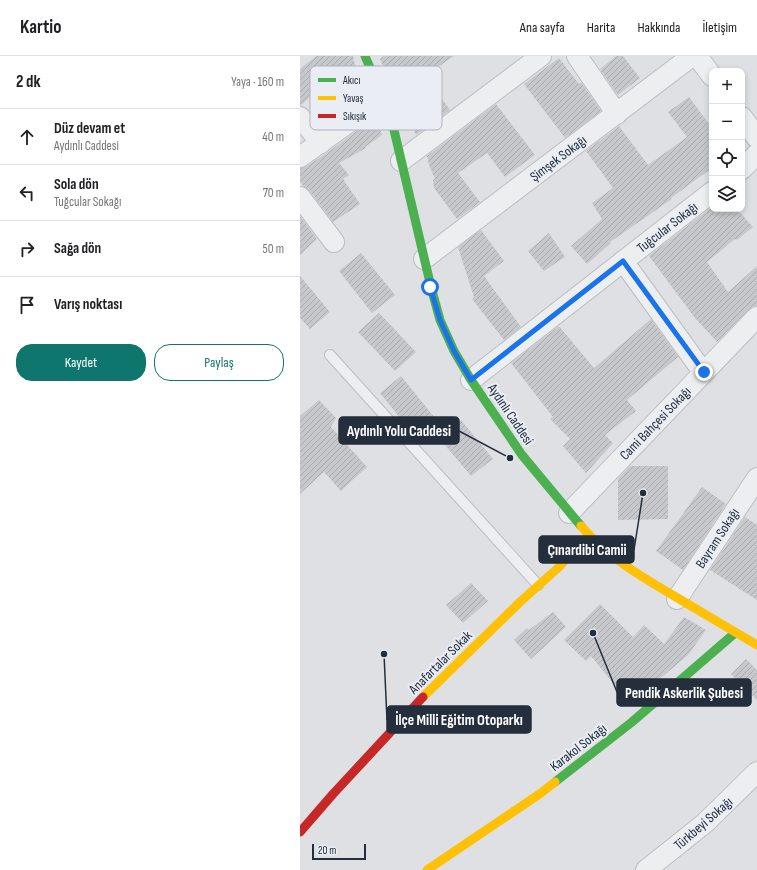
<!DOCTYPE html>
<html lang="tr">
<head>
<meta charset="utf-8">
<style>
	:root { --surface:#fff; --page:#f2f2f2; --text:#202124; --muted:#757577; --line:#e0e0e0; --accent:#0f766e }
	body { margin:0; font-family:"Sofia Sans Condensed",sans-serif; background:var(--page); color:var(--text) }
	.controls { position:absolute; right:12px; top:12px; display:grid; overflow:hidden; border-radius:8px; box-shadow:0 2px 6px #0003 }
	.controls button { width:36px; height:36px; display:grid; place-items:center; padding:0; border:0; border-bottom:1px solid var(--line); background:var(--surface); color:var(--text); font:20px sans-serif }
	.scale { position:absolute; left:12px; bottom:10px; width:54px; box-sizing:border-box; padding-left:4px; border:2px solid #242e3d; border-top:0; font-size:11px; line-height:14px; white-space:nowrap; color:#242e3d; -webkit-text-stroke:3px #eaeef4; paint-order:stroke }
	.stop { position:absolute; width:12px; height:12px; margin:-9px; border:3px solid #1a73e8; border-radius:50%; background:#fff }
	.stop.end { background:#1a73e8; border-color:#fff; box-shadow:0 1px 4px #0008 }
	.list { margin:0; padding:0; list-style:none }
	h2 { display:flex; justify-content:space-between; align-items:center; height:52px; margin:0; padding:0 16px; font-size:17px }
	h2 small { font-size:13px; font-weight:400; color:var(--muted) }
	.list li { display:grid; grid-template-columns:26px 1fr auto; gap:12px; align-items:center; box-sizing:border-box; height:56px; padding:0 16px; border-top:1px solid var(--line) }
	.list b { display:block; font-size:15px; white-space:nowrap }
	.list p { margin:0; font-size:13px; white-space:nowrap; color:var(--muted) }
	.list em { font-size:13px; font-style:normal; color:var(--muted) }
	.actions { display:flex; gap:8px; padding:12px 16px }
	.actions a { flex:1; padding:9px 0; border:1px solid var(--accent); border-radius:16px; text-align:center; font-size:14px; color:var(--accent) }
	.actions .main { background:var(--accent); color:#fff }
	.icon { flex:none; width:22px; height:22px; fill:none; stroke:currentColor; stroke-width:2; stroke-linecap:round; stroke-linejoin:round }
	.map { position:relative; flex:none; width:457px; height:814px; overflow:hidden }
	header { display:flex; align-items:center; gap:24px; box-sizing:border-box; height:56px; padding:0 20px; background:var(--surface); border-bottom:1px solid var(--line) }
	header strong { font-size:19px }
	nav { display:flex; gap:22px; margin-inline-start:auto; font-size:14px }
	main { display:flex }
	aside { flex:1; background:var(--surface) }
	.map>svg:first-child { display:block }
	.building { fill:url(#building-hatch) }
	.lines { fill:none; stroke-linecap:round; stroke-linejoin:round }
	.lane-casing { stroke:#bcbec1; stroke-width:12 }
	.street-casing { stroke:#bcbec1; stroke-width:22 }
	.lane { stroke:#eceef0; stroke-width:10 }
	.street { stroke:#eceef0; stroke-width:20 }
	.fast { stroke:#4caf50; stroke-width:9 }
	.slow { stroke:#ffc107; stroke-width:9 }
	.jam { stroke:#c62828; stroke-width:9 }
	.route { stroke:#1a73e8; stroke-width:5 }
	.labels { text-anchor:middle; stroke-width:4; stroke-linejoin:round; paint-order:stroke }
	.street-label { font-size:14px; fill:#242e3d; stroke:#eaeef4 }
	.key { fill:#eaeef4; stroke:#afb4bd; stroke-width:1 }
	.key-label { font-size:11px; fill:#242e3d }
	.leader { fill:none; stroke:#242e3d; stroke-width:1.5 }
	.callout-dot { fill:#242e3d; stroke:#eaeef4; stroke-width:1.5 }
	.callout { fill:#242e3d; stroke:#242e3d; stroke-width:1.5 }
	.callout-label { font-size:15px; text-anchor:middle; font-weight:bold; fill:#fff }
</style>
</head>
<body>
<header>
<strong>Kartio</strong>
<nav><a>Ana sayfa</a><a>Harita</a><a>Hakkında</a><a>İletişim</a></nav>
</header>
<main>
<aside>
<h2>2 dk<small>Yaya · 160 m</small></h2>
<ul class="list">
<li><svg class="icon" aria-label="ahead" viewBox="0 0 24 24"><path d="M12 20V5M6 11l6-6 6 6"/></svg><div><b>Düz devam et</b><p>Aydınlı Caddesi</p></div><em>40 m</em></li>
<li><svg class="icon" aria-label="left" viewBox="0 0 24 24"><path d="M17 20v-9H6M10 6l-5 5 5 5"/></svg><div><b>Sola dön</b><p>Tuğcular Sokağı</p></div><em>70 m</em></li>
<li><svg class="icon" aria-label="right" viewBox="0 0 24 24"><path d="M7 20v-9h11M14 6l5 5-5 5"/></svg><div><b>Sağa dön</b></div><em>50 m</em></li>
<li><svg class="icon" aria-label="arrive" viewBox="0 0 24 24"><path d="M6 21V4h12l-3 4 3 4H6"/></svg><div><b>Varış noktası</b></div></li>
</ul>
<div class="actions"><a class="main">Kaydet</a><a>Paylaş</a></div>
</aside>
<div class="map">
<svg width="457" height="814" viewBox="0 0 457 814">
	<defs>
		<pattern id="building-hatch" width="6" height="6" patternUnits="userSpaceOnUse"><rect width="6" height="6" fill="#c6c8cb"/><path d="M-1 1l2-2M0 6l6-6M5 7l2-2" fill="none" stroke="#aaacaf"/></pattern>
	</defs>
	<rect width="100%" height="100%" fill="#dee0e3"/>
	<g class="building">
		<path d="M16,0H53L54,5L67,39L53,49L31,22L0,50V13Z"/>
		<path d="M84,0H154L125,20L150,54L116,79L91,20L88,22L80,3Z"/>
		<path d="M316,0H323L340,22L318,39L300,13Z"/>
		<path d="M259,2L279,28L281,26L301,55L265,82L224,28Z"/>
		<path d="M389,41L412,72V112L371,142L372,143L310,186L311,187L287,208L271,190L302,163L292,147L313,132L286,95L319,70L348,109L387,81L368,56Z"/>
		<path d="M196,48L235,99L205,121L187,97L158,117L180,146L157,163L134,132L133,124L135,123L129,109L127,100Z"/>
		<path d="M76,61L82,79L65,91L66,92L39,107L49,119L43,123L60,148L33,166L9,134L3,130L0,125V112L7,110L28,96Z"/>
		<path d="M409,153H437L453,171L437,184L435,183L407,206L428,236L457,210V250H453L449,253L417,286L395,262L349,200Z"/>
		<path d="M0,160L17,183L0,199Z"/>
		<path d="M181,174L204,205L184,220L221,271L204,284L172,243L174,241L158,191Z"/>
		<path d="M249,177L265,201L244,215L228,195Z"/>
		<path d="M61,197L95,239L72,257L39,215Z"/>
		<path d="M0,220L30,256L10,273L0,262Z"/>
		<path d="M79,257L116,296L95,315L58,276Z"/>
		<path d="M351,263L378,301L327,344L336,355L305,379L313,387L286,417L263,390L270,383L250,363L253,361L211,307L259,270L294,312Z"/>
		<path d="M101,320L135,362L114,379L80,337Z"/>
		<path d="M19,344L36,362L31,371L67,411L41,435L24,416L0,438V360Z"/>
		<path d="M161,364L193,403L171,420L139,382Z"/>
		<path d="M330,410H368V463L318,464V423Z"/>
		<path d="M402,431L426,448L383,514L356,495Z"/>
		<path d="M445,461L457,469V544L410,514Z"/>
		<path d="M171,527L188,545L163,567L146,549Z"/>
		<path d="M300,548L333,581L344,569L364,588L384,561L406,574L388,599L330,648L291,600L286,605L264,584Z"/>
		<path d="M253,556L266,571L231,603L214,584L227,572L229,574Z"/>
		<path d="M446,603L457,614V644L431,618Z"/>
	</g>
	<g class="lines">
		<g class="lane-casing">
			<path id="lane" d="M30,299L238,529"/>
		</g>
		<g class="street-casing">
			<g id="street">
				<path d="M277,0L317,58"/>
				<path d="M397,0L412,20"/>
				<path d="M0,61L21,87"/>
				<path d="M442,61L457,82"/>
				<path d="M0,101L83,42"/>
				<path d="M101,105L241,0"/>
				<path d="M442,113L457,98"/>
				<path d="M0,141L34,186"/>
				<path d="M124,203L392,0"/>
				<path d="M323,205L403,316"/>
				<path d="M171,324L412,136"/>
				<path d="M269,457L457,261"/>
				<path d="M377,543L457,422"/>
				<path d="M346,814L405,767L457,716"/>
			</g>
		</g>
		<use href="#lane" class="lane"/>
		<use href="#street" class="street"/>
		<g class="fast">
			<path d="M65,0L83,42L94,74L131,231L140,264L154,295L171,324L222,399L281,470"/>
			<path d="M255,726L332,666L435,577"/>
		</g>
		<g class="slow">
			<path d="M281,470C308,502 345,523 381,544C406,559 432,574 457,589"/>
			<path d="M123,641L220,546L259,511L289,479"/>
			<path d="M127,814L241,737L255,726"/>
		</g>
		<path class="jam" d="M0,776L33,738L123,641"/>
	</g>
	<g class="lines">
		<path class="route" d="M130,231L140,264L154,295L171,324L323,205L404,316"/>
	</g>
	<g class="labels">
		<g class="street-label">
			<text transform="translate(258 102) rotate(-37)" y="5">Şimşek Sokağı</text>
			<text transform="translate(367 171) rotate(-38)" y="5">Tuğcular Sokağı</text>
			<text transform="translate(211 358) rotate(56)" y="5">Aydınlı Caddesi</text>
			<text transform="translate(355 367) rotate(-46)" y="5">Cami Bahçesi Sokağı</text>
			<text transform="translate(417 482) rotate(-57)" y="5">Bayram Sokağı</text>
			<text transform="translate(140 606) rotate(-45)" y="5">Anafartalar Sokak</text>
			<text transform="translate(278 691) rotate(-38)" y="5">Karakol Sokağı</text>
			<text transform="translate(403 767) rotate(-41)" y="5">Türkbeyi Sokağı</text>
		</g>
	</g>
	<rect x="10" y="10" width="132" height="64" rx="6" class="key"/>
	<rect x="18" y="22" width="18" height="4" fill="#4caf50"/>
	<rect x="18" y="40" width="18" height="4" fill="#ffc107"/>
	<rect x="18" y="58" width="18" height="4" fill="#c62828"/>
	<g class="key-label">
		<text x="43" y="28">Akıcı</text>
		<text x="43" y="46">Yavaş</text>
		<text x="43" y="64">Sıkışık</text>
	</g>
	<path class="leader" d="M210 402L159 375M343 437L334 494M293 577L317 636M84 598L87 664"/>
	<g class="callout-dot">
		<circle cx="210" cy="402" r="4"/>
		<circle cx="343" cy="437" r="4"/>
		<circle cx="293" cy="577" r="4"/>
		<circle cx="84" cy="598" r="4"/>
	</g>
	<g class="callout">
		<rect x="39" y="361" width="120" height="27" rx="4"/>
		<rect x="239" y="480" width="95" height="27" rx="4"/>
		<rect x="317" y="623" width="134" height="27" rx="4"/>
		<rect x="87" y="650" width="144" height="27" rx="4"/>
	</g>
	<g class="callout-label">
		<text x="99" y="380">Aydınlı Yolu Caddesi</text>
		<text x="287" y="499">Çınardibi Camii</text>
		<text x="384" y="642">Pendik Askerlik Şubesi</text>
		<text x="159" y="669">İlçe Milli Eğitim Otoparkı</text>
	</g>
</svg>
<div class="controls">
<button>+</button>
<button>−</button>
<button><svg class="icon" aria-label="locate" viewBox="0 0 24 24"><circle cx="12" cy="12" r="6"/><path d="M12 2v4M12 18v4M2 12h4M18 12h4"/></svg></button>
<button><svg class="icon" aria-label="layers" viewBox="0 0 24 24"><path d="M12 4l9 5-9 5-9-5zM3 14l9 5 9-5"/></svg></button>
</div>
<div class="scale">20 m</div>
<div class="stop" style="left:130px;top:231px"></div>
<div class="stop end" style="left:404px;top:316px"></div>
</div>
</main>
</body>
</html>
